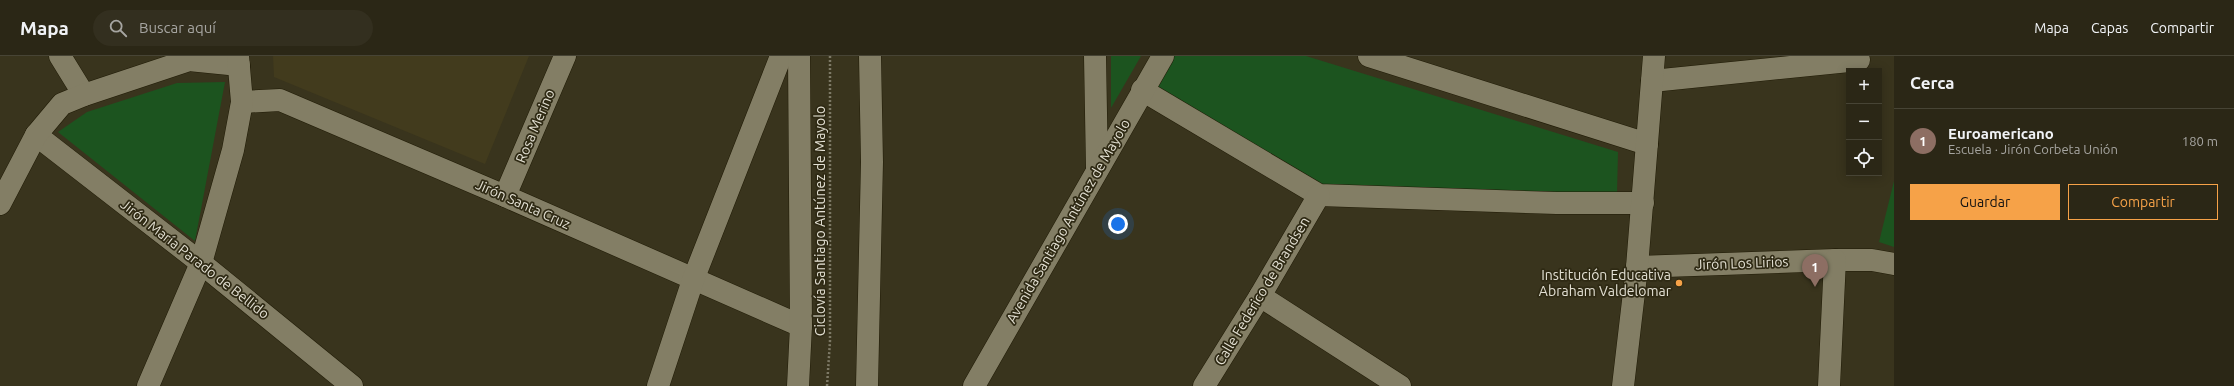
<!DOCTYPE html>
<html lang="es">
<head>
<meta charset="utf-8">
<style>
	:root { --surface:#2b2716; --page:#332f1f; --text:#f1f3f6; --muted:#a6a5a1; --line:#474435; --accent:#f6a248 }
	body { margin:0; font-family:Ubuntu,sans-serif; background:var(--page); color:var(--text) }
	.controls { position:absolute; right:12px; top:12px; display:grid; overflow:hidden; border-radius:0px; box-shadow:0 2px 10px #0003 }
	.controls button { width:36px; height:36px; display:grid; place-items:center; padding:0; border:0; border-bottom:1px solid var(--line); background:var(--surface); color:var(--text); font:20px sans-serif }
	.you { position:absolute; left:1118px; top:168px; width:14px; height:14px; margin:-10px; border:3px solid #fff; border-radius:50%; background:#1a73e8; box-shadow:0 0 0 6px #1a73e833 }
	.badge { display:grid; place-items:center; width:26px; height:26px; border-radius:50%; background:var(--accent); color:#fff; font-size:13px; font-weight:700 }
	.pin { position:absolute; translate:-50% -33px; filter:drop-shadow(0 1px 2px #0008) }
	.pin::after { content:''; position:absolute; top:21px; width:14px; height:12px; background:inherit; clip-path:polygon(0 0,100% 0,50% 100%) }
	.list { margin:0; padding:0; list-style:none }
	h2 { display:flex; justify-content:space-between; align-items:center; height:52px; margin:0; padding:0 16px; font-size:17px }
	h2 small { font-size:13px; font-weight:400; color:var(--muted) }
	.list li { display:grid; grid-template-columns:26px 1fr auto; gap:12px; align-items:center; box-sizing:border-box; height:64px; padding:0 16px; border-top:1px solid var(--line) }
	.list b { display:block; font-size:15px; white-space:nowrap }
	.list p { margin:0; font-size:13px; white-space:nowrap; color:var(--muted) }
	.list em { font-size:13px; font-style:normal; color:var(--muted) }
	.actions { display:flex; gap:8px; padding:12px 16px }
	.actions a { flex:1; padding:9px 0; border:1px solid var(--accent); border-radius:0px; text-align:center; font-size:14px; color:var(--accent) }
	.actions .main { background:var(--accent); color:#111 }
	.icon { flex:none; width:22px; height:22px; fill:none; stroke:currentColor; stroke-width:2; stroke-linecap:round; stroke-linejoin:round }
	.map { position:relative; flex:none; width:1894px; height:330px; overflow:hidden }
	header { display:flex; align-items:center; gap:24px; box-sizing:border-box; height:56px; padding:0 20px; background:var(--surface); border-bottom:1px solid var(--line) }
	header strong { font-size:19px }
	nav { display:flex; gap:22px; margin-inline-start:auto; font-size:14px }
	.search { width:280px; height:36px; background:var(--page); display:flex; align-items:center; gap:10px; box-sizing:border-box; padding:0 14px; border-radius:22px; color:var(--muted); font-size:15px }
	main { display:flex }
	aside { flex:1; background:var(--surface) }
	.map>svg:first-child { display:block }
	.built { fill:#423b1d }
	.green { fill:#1c541f }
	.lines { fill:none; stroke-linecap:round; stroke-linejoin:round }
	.street-casing { stroke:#201b06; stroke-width:23 }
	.secondary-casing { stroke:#201b06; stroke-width:23 }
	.path { stroke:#7d7966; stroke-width:2.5; stroke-dasharray:2 2; stroke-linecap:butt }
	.street { stroke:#837e65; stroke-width:22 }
	.secondary { stroke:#837e65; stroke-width:22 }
	.poi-dot { fill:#f6a248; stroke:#2f2a14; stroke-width:1.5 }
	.labels { text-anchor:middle; stroke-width:3.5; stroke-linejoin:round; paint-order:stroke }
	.street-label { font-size:14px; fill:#e3e0d3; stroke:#2f2a14 }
	.poi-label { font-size:14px; fill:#e3e0d3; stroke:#2f2a14; text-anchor:end }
</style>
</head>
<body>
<header>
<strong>Mapa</strong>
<div class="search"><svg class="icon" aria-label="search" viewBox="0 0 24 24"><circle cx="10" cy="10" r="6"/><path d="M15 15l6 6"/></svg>Buscar aquí</div>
<nav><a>Mapa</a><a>Capas</a><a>Compartir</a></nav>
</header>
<main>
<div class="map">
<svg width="1894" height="330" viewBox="0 0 1894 330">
	<rect width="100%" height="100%" fill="#39341d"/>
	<path class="built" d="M273,0H529L485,108L274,21Z"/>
	<g class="green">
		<path d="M1111,0H1141L1111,52Z"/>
		<path d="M1173,0H1306L1618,96L1617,138L1315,128L1155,33Z"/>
		<path d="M225,26L195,185L58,76L87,56L177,27Z"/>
		<path d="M1894,125V191L1879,186Z"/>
	</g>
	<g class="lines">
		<g class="street-casing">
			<g id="street">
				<path d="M60,0L84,39"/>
				<path d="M1095,0L1097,113"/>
				<path d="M1369,0L1647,88"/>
				<path d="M1652,25L1859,4"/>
				<path d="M1142,34L1319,139L1557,147H1643"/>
				<path d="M242,46L280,44L505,140L801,270"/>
				<path d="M36,79L201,207L352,330"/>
				<path d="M505,140L565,0"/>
				<path d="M0,148L36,79L62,48L84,39L189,4L239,9"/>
				<path d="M1637,211L1835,204H1872L1894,208"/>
				<path d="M1260,240L1400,330"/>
				<path d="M148,330L201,207L233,94L242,46L238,0"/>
				<path d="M658,330L693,224L781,0"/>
				<path d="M974,330L1163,0"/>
				<path d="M1204,330L1260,240L1319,139"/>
				<path d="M1623,330L1637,211L1654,0"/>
				<path d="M1829,330L1835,204"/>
			</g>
		</g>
		<g class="secondary-casing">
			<g id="secondary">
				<path d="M798,330L801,270L799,0"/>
				<path d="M867,330L872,106L870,0"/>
			</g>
		</g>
		<path class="path" d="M827,330L830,285V0"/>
		<use href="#street" class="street"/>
		<use href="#secondary" class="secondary"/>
	</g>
	<circle class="poi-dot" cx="1679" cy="227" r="4"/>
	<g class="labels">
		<g class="street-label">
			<text transform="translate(535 70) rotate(-67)" y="5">Rosa Merino</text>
			<text transform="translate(523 148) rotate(24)" y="5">Jirón Santa Cruz</text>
			<text transform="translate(820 165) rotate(-90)" y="5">Ciclovía Santiago Antúnez de Mayolo</text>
			<text transform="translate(1068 165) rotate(-60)" y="5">Avenida Santiago Antúnez de Mayolo</text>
			<text transform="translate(195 203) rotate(38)" y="5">Jirón María Parado de Bellido</text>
			<text transform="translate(1742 207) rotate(-2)" y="5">Jirón Los Lirios</text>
			<text transform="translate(1262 235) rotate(-59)" y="5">Calle Federico de Brandsen</text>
		</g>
		<g class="poi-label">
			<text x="1671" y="224">Institución Educativa<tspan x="1671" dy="16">Abraham Valdelomar</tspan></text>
		</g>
	</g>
</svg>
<div class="controls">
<button>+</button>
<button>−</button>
<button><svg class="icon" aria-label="locate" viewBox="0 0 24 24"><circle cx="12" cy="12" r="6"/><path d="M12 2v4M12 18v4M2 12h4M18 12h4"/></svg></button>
</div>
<div class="you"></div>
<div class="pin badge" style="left:1815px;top:231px;background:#8d6e63">1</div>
</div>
<aside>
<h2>Cerca<small></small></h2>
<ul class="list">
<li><span class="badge" style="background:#8d6e63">1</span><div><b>Euroamericano</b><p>Escuela · Jirón Corbeta Unión</p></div><em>180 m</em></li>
</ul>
<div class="actions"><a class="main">Guardar</a><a>Compartir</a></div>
</aside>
</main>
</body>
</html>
